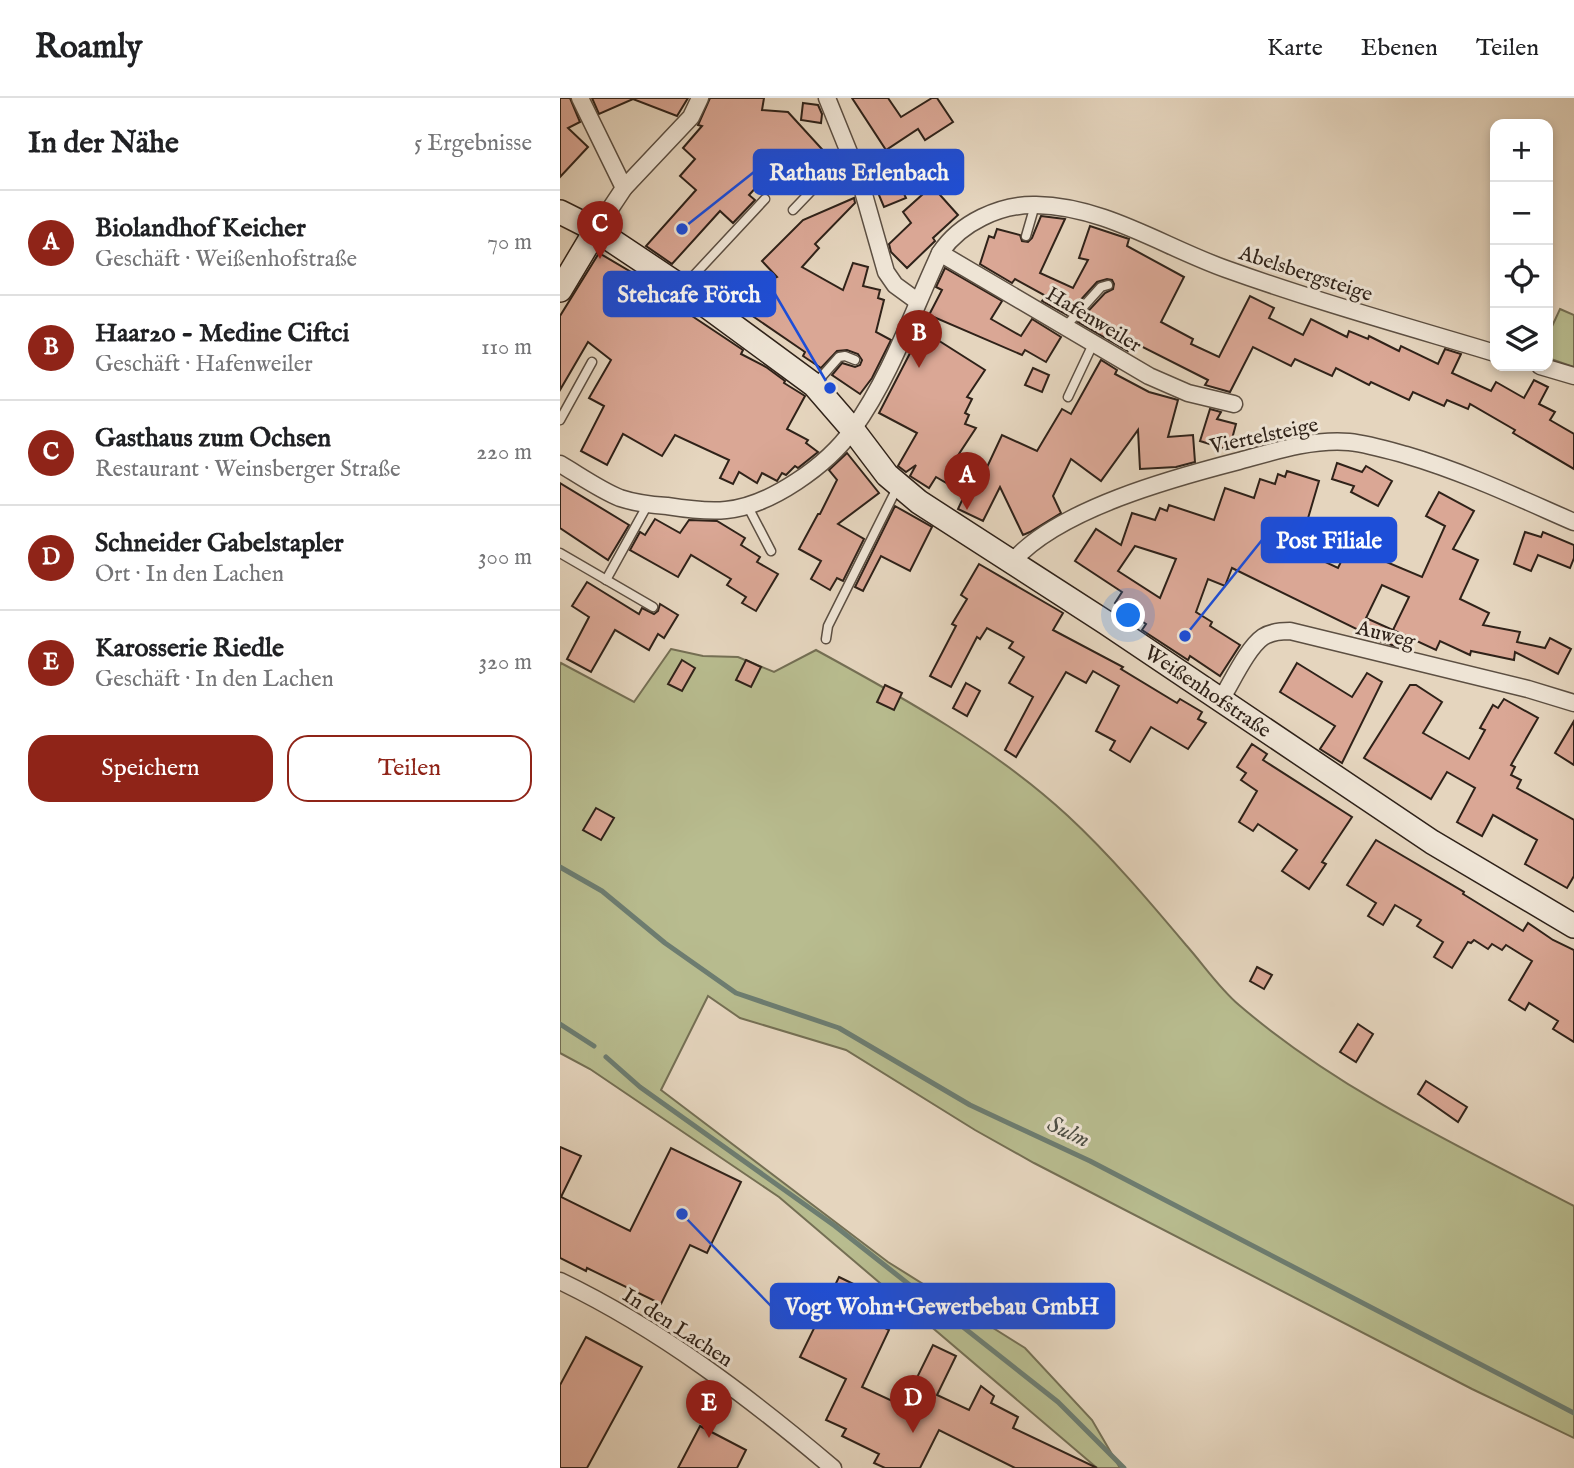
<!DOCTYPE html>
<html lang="de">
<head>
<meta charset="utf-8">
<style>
	:root { --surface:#fff; --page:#f2f2f2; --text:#202124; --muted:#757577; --line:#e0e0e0; --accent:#8f2418 }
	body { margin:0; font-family:"IM FELL English",serif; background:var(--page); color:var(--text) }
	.controls { position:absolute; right:21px; top:21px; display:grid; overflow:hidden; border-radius:14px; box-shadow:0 4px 10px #0003 }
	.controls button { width:63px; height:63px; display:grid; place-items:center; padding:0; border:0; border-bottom:2px solid var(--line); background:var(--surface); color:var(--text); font:35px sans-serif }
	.you { position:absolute; left:569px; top:518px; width:24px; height:24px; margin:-18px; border:5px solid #fff; border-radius:50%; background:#1a73e8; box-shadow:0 0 0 10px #1a73e833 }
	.badge { display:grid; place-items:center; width:46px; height:46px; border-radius:50%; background:var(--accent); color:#fff; font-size:23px; font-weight:700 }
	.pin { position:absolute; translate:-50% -58px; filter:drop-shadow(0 2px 4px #0008) }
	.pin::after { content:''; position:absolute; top:37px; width:24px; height:21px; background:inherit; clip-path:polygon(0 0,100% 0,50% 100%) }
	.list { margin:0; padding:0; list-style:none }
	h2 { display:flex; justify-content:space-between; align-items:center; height:91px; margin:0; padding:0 28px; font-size:30px }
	h2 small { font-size:23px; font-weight:400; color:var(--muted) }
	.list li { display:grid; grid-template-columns:46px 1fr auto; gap:21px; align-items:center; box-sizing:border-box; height:105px; padding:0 28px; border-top:2px solid var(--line) }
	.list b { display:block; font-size:26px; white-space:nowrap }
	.list p { margin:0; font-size:23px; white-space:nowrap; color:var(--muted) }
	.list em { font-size:23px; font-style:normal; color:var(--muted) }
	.actions { display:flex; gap:14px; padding:21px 28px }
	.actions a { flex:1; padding:16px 0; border:2px solid var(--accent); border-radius:21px; text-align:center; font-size:24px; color:var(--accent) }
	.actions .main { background:var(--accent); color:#fff }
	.icon { flex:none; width:38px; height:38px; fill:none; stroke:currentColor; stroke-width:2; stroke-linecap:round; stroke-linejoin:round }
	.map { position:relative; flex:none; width:1014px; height:1370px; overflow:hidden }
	header { display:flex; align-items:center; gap:42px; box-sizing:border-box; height:98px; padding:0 35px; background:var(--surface); border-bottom:2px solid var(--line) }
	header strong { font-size:33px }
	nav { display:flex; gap:38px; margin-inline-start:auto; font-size:24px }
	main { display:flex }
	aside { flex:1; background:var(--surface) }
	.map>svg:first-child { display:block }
	.green { fill:#b8bc8f; stroke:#746f54; stroke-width:2 }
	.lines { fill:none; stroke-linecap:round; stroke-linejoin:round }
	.stream { stroke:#6d7d71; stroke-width:5 }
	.building { fill:#daa795; stroke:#2f2219; stroke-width:2; fill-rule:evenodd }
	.lane-casing { stroke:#5c4f42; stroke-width:11 }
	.street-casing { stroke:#5c4f42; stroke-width:19 }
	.secondary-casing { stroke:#2f2219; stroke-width:26 }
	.lane { stroke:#eee4d5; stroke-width:8 }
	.street { stroke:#eee4d5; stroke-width:16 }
	.secondary { stroke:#eee4d5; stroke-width:23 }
	.labels { text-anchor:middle; stroke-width:6; stroke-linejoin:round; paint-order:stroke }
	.street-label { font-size:21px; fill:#2f2219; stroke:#eee4d5 }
	.water-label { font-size:23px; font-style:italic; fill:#4e4f45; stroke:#eee4d5 }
	.leader { fill:none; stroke:#1d4ed8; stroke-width:2.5 }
	.callout-dot { fill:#1d4ed8; stroke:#eee4d5; stroke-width:2.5 }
	.callout { fill:#1d4ed8; stroke:#1d4ed8; stroke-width:2.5 }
	.callout-label { font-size:23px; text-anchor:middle; font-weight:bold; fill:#fff }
</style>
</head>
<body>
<header>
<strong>Roamly</strong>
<nav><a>Karte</a><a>Ebenen</a><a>Teilen</a></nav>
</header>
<main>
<aside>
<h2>In der Nähe<small>5 Ergebnisse</small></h2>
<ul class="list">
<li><span class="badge">A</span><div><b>Biolandhof Keicher</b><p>Geschäft · Weißenhofstraße</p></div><em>70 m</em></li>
<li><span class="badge">B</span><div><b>Haar2o - Medine Ciftci</b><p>Geschäft · Hafenweiler</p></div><em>110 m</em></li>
<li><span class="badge">C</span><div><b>Gasthaus zum Ochsen</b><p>Restaurant · Weinsberger Straße</p></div><em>220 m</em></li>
<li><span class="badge">D</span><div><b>Schneider Gabelstapler</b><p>Ort · In den Lachen</p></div><em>300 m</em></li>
<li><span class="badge">E</span><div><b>Karosserie Riedle</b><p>Geschäft · In den Lachen</p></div><em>320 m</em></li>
</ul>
<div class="actions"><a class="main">Speichern</a><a>Teilen</a></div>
</aside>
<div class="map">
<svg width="1014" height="1370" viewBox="0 0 1014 1370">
	<rect width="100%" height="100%" fill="#e5d5be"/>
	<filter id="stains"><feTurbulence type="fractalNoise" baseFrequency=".00286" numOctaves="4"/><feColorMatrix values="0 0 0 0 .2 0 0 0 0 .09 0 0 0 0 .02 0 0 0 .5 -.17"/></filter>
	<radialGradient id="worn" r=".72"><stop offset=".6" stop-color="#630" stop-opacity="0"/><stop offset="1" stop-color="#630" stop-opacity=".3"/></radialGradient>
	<g class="green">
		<path d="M1000,211L1014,217V269L988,260V237Z"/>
		<path d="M111,551L143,558L178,559L214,574L256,552C342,599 436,651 508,718C550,757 589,803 626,847C643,866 659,890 679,907C778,992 898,1048 1014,1108V1340L912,1291L474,1065L415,1032L286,952L180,920L148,898L101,992L328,1164L465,1250L532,1322L560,1370H537L219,1099L30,971L0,955V568L1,565L74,604Z"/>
	</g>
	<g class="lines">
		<g class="stream">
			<path d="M0,769L42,793L105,845L176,895L279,930L410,1007L530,1063L1014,1315"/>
			<path d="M0,926L34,948"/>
			<path d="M46,959L80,989L275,1128L498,1304L564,1370"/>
		</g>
	</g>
	<g class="building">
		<path d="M0,0H10L20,24L8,30L28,49L0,79Z"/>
		<path d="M32,0H128L117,18L73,1L39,16Z"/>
		<path d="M150,0H204L202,12L228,14L271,61L248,87L223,60L189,97L195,102L173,125L160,113L112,166L86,148L136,92L120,78L135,61L123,50L142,28L138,27Z"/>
		<path d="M292,0H328L341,19L372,0H377L393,24L365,42L358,31L326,52Z"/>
		<path d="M243,5L258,7L262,16L261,25L241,22Z"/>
		<path d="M337,81L346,100L324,109L316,90Z"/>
		<path d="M372,88L398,117L373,140L375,143L347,170L331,154L329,146L351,125L343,114Z"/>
		<path d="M294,100L295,105L255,146L259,150L242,169L283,192L293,165L308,169L303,188L320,192L318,200L324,202L316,234L331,242L312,280L300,296L272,277L282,265L295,269L300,267L302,262L298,256L287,252L277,253L261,270L243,258L245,254L178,208L193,190L217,179L202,163L243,122Z"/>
		<path d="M481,118L505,121L480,175L513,190L528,162L519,160L530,128L569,141L567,148L624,179L601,224L633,241L631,246L659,259L690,198L714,210L709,220L743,237L751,221L787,239L789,233L808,241L809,238L839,253L841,248L878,266L885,251L901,256L892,275L931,293L936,284L964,300L974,282L988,289L979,306L995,314L990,322L1014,336V371L953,335L955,332L910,306L908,311L887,302L884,308L853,294L849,302L811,284L809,287L776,270L772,278L735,261L731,268L693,249L670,294L645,287L648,282L573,244L568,253L518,224L545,195L553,191L554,186L552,182L547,181L537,184L507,217L482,203L486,198L455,181L452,185L420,166L429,138L434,140L437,131L460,137L462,143L468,144L472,140Z"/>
		<path d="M39,155L93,187L91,189L108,202L183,252L181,256L206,269L225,283L224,285L245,298L227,331L248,342L246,345L258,354L238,370L235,368L226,377L222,375L217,383L202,375L197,385L179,374L173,386L160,380L169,362L115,337L102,358L63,336L47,367L21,353L44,308L29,300L51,262L28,244L0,292V218Z"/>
		<path d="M385,170L442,203L431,221L461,238L472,221L501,239L486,264L465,252L462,257L369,217L382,192L376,189Z"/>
		<path d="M362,232L425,272L407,299L412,301L405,315L409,317L405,326L416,330L393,365L421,382L442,337L477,353L502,311L511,316L541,262L557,272L555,276L589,294L618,302L608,339L633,337L635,364L616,369L580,371L578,332L541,383L511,361L493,398L501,415L470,434L463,437L440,389L423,423L398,411L405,396L376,379L369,390L350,378L356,367L346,374L338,368L357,335L319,315Z"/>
		<path d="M473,270L489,277L482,294L465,287Z"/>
		<path d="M650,311L661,314L657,321L676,326L669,352L640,343Z"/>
		<path d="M287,355L319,395L278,426L304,441L283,483L277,480L270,492L251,481L261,463L239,451L258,416H260L277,382L269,372Z"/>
		<path d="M777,365L802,374L806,368L832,383L818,408L791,394L794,388L772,381Z"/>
		<path d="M727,373L759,383L746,427L755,430L746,455L778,470L795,435L810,442L813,435L833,444L824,463L862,479L885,428L866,418L879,394L914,413L893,451L918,462L900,501L929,515L923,527L960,534L957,544L985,550L990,540L1011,551L998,576L955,554L954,562L911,553L910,557L880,543L876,552L833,532L849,499L822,487L806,520L844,537L838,549L807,539V536L672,470L665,488L648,481L636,514L652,524L650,528L680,547L660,578L630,558L628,562L582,532L586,526L555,505L562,494L515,463L536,431L561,447L572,415L595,422L600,410L607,413L609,407L654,422L665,390L694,400L700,381L715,386L718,376L725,379ZM575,448L616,461L600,500L558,473Z"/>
		<path d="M0,385L69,427L48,462L0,430Z"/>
		<path d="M335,408L372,429L350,473L321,458L303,493L295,489Z"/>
		<path d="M95,421L120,435L129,422L157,423L185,440L181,447L200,459L197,464L218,476L196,513L182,505L186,499L167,487L171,481L131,457L118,479L70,452L80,434L85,437Z"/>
		<path d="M965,434L981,439L983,434L1014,447V460L1010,470L978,457L971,473L954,466Z"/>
		<path d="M419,466L503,515L493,532L563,569L561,571L617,605L620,601L642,614L638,621L646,625L628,651L591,629L570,664L550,652L555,643L536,633L559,588L533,573L526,585L506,574L456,659L445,652L473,599L449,585L464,559L449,550L453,544L427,530L420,541L417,539L391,589L370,578L396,528L392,526L407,501L401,497Z"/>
		<path d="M27,484L79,516L82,510L94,516L98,513L100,506L118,517L104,540L98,536L89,552L55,532L31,574L7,561L29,519L12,508Z"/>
		<path d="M122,562L135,570L122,593L108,586Z"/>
		<path d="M186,562L201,569L191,589L176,582Z"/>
		<path d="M737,565L792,599L807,575L822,584L782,665L760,651L775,628L720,594Z"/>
		<path d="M406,585L420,593L407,618L393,610Z"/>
		<path d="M325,587L342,595L334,612L317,604Z"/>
		<path d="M850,587H856L882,604L863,635L909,661L925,632L920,630L933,607L938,610L944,601L978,620L951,667L955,669L951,677L961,682L957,690L1014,722V778L1007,790L965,766L977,742L933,717L922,738L897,724L915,690L887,674L871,701L804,660Z"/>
		<path d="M1014,623V667L995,655Z"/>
		<path d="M692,646L707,656L703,662L792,719L762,764L766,766L749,791L722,773L737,752L698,726L693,733L679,724L697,693L681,682L686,675L677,669Z"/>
		<path d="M36,710L54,720L41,742L23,732Z"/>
		<path d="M816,742L904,794L903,796L963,833L968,825L993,842L1014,852V944L993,931L998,923L969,905L965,912L949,902L972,863L946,847L942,852L932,846L928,851L914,842L911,845L908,844L892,870L874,859L883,844L857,828L861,822L835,807L823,827L808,818L816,805L787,787Z"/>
		<path d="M697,869L712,877L704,891L690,883Z"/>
		<path d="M798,926L813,936L796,964L780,954Z"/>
		<path d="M866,983L907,1009L898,1024L858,996Z"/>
		<path d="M0,1049L21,1058L1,1099L70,1133L111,1050L181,1084L147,1155L130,1147L101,1206L27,1170L26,1173L0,1160Z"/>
		<path d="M279,1179L312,1195L301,1218L329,1232L302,1289L343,1308L373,1247L396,1258L377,1297L409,1312L421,1288L434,1298L431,1305L458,1319L453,1330L537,1370H455L379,1332L360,1370H325L314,1365L319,1356L282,1338L286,1331L266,1322L286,1281L240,1259Z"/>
		<path d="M26,1239L82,1269L27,1370H0V1287Z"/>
		<path d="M140,1328L186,1352L177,1370H118Z"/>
	</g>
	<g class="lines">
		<g class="lane-casing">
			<g id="lane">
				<path d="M233,112L279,64L292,60"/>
				<path d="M466,138L475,107"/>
				<path d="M124,188L205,101"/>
				<path d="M505,229L541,189L548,187"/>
				<path d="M256,285L279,259L285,258L295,262"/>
				<path d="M508,299L533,246"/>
				<path d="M0,322L32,264"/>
				<path d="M187,407L211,453"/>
				<path d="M0,455L93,509"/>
				<path d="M46,482L88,406"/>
				<path d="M266,541L268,528L338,388"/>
			</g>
		</g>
		<g class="street-casing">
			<g id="street">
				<path d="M20,0L64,90"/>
				<path d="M267,0L299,79L326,174L335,187L357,203"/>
				<path d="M36,132L64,90L131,19L140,0"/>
				<path d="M380,155L589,278L628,295L674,306"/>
				<path d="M980,268L1014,278"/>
				<path d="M0,366C19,377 40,392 60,400C75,405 92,407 107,408C126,411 147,414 166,412C210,408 268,367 293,331C331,278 353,213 380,155C400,125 440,106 476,107C544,108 604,149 666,171C755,203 845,228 935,255"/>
				<path d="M453,463C499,411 613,380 679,363C715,353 752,341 789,344C808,346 828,352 846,357C904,374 959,400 1014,424"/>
				<path d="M660,603C671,586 687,550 703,539C711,534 721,533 730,533L968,591L1014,605"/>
				<path d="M0,1183C100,1231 189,1299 273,1370"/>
			</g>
		</g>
		<g class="secondary-casing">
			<g id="secondary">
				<path d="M0,114L36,132L114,184L254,287L293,332L327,377L359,404L545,524L872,744L1014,828"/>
				<path d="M0,192L36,132"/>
			</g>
		</g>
		<use href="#lane" class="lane"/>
		<use href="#street" class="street"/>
		<use href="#secondary" class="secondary"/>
	</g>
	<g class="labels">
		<g class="street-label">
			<text transform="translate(746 175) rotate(18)" y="7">Abelsbergsteige</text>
			<text transform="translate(534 221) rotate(31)" y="7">Hafenweiler</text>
			<text transform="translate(704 337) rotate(-12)" y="7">Viertelsteige</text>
			<text transform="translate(826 536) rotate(14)" y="7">Auweg</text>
			<text transform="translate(648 593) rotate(34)" y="7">Weißenhofstraße</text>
			<text transform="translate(118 1229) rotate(33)" y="7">In den Lachen</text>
		</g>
		<g class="water-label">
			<text transform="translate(509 1033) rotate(25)" y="8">Sulm</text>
		</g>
	</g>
	<path class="leader" d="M122 131L194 74M270 290L215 196M625 538L702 442M122 1116L211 1208"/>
	<g class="callout-dot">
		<circle cx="122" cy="131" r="7"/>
		<circle cx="270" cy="290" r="7"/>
		<circle cx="625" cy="538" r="7"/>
		<circle cx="122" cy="1116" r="7"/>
	</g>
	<g class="callout">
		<rect x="194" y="52" width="209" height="44" rx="7"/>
		<rect x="44" y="174" width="171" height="44" rx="7"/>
		<rect x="702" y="420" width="134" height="44" rx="7"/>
		<rect x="211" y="1186" width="343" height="44" rx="7"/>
	</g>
	<g class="callout-label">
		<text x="299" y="82">Rathaus Erlenbach</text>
		<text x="129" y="204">Stehcafe Förch</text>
		<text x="769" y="450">Post Filiale</text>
		<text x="382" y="1216">Vogt Wohn+Gewerbebau GmbH</text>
	</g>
	<rect width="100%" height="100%" filter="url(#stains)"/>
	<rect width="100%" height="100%" fill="url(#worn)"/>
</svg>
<div class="controls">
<button>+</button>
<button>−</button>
<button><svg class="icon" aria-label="locate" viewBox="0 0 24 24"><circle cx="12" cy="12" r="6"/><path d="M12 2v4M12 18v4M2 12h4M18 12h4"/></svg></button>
<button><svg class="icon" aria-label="layers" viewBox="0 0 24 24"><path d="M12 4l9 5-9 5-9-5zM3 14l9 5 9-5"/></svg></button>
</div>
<div class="you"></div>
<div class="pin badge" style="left:407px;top:412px">A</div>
<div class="pin badge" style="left:359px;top:270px">B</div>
<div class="pin badge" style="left:40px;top:161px">C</div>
<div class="pin badge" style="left:353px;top:1335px">D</div>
<div class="pin badge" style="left:149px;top:1340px">E</div>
</div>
</main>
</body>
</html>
